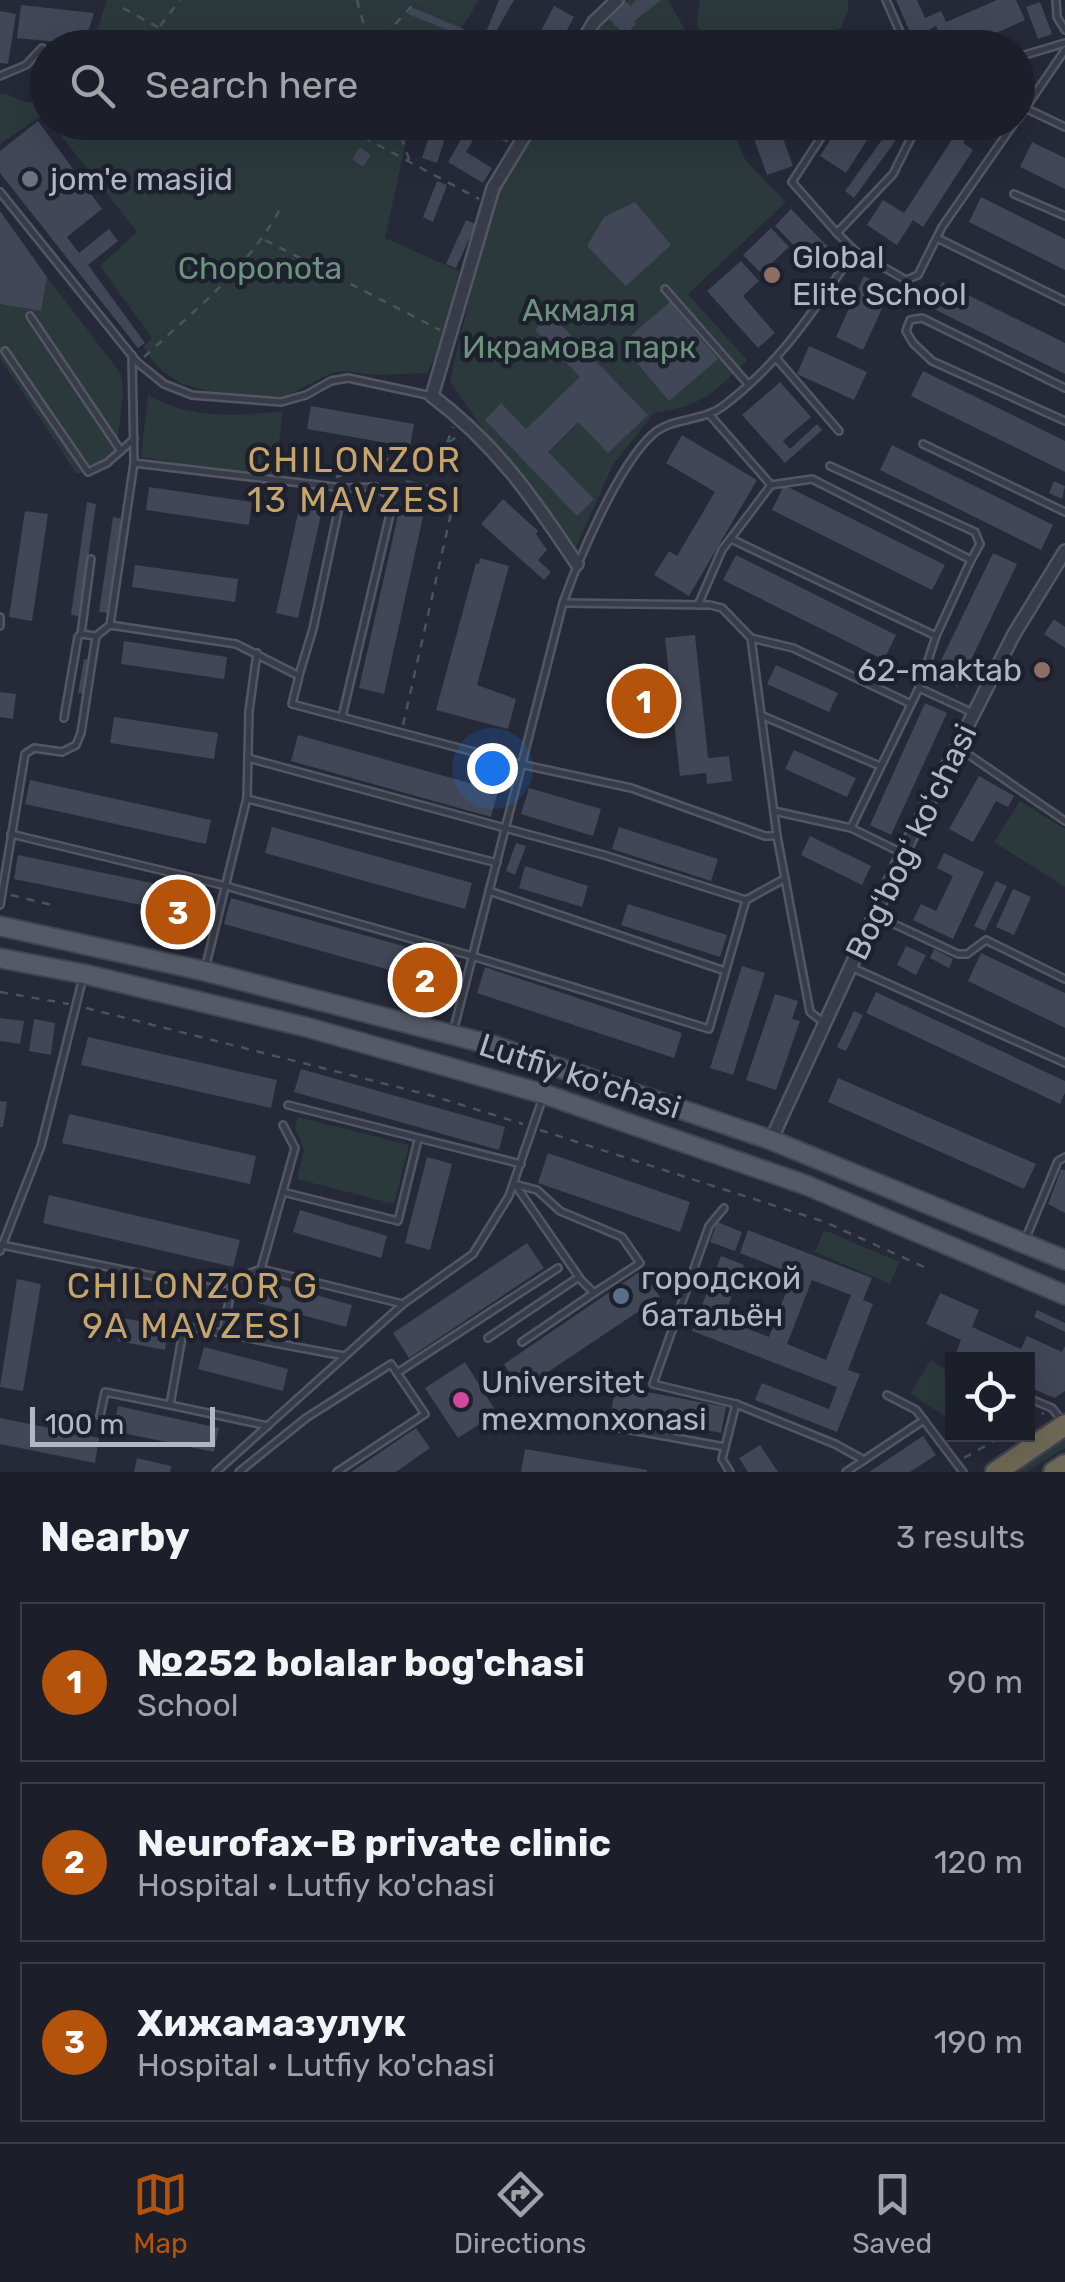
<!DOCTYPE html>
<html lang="en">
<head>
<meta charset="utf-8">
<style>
	:root { --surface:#1c1f2a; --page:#252732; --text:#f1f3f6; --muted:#a0a2a8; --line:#3a3d47; --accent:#b45309 }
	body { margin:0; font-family:Rubik,sans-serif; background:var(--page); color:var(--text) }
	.controls { position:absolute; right:30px; bottom:30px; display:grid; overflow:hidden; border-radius:0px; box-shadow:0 10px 40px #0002 }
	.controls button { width:90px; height:90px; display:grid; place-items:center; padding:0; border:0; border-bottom:2px solid var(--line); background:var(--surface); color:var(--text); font:50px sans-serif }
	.scale { position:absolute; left:30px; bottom:25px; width:185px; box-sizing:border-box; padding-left:10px; border:5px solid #b3b7c4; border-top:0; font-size:28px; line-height:35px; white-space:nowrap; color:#b3b7c4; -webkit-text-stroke:8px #1d212d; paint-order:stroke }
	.you { position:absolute; left:492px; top:768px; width:35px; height:35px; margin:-25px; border:8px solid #fff; border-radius:50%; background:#1a73e8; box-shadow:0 0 0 15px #1a73e833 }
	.badge { display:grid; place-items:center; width:65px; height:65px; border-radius:50%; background:var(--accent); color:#fff; font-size:32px; font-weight:700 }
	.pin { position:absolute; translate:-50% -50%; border:5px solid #fff; box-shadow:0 2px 10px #0006 }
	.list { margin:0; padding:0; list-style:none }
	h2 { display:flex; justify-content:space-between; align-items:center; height:130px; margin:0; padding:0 40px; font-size:42px }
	h2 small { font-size:32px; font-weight:400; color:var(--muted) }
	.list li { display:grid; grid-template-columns:65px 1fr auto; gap:30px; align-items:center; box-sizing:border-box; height:160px; margin:0 20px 20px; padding:0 20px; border:2px solid var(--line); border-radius:0px }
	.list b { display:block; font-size:38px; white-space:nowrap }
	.list p { margin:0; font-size:32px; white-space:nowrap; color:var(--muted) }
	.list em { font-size:32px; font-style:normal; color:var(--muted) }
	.icon { flex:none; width:55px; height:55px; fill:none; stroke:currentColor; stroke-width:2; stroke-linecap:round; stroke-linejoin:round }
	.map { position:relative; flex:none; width:1065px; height:1472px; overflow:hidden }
	.search { position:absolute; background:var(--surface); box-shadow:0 10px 40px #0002; left:30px; right:30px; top:30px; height:110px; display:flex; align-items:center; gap:25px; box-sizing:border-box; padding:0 35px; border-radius:55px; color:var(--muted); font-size:38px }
	.sheet { height:670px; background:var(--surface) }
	nav { display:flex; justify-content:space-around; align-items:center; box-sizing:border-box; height:140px; border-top:2px solid var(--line); background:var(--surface); font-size:28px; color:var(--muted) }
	nav a { display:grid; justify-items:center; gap:5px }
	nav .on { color:var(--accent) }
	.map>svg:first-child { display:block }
	.green { fill:#2b393d }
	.building { fill:#414757; fill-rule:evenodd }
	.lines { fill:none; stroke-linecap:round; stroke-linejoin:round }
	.lane-casing { stroke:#535763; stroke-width:10 }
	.street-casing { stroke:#535763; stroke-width:16 }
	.primary-casing { stroke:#414551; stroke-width:22 }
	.highway-casing { stroke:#404450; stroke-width:25 }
	.path { stroke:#48555a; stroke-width:2.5; stroke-dasharray:8 8; stroke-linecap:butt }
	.lane { stroke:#383c48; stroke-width:5 }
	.street { stroke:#383c48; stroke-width:11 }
	.primary { stroke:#565a68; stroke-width:18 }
	.highway { stroke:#6e6956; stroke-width:20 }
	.worship-dot { fill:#6b7280; stroke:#1d212d; stroke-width:4 }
	.education-dot { fill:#8d6e63; stroke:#1d212d; stroke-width:4 }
	.service-dot { fill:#5c6f8a; stroke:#1d212d; stroke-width:4 }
	.hotel-dot { fill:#d1479c; stroke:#1d212d; stroke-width:4 }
	.labels { text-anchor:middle; stroke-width:9; stroke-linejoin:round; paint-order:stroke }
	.poi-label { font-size:32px; fill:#b3b7c4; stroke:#1d212d; text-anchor:start }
	.park-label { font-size:32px; fill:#6d927d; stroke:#1d212d }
	.street-label { font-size:32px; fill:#b3b7c4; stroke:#1d212d }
	.neighbourhood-label { font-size:35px; letter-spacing:2.5px; fill:#c7a46c; stroke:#1d212d }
</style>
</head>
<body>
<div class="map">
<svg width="1065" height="1472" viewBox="0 0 1065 1472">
	<rect width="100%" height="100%" fill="#252938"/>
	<g class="green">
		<path d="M107,0H479L450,47L91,48Z"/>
		<path d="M611,0H668L695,47L573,48L587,21Z"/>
		<path d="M700,0H848V11L841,28L780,47H708L697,25Z"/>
		<path d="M3,93L26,102L47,103V118L44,114L0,144V94Z"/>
		<path d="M51,123H410L385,238L459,271L440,349L427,373L376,375L342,371L331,373L287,396L275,397L208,391L182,384L159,368L143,347L152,338L100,266L137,232Z"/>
		<path d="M532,123H729L746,161L786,202L688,294L747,360C713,394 704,405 654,413L613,465L571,558L450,381L494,193Z"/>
		<path d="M47,277L121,374L123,391L117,446L93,474L76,473L0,358V304L41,311Z"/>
		<path d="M148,395C194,420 232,416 283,411L274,479L141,457Z"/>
		<path d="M1020,801L1065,829V887L994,842Z"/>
		<path d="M298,1117L409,1145L394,1204L297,1179L304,1150L295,1128Z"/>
		<path d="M824,1230L899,1262L890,1284L815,1252Z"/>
		<path d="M931,1360L952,1375V1421L910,1393Z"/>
		<path d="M1065,1438V1448L1026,1472H1014Z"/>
	</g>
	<g class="building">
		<path d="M499,0H514L491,40L484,37Z"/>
		<path d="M623,0L631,6L636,0H661L634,21L636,24L625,35L607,17Z"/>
		<path d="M896,0H917L925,18L941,11L946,22L997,0H1016L1025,20L963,48H946L936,26L930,29L938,48H917Z"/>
		<path d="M1040,2L1052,34L1038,39L1026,7Z"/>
		<path d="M21,5L94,13L83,48H57L58,42L17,38Z"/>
		<path d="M554,6L574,17L557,48H532Z"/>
		<path d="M411,7L478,35L475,41L408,14Z"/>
		<path d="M0,11L16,14L8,64L0,63Z"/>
		<path d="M601,29L617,44L613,48H603L593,38Z"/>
		<path d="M38,121L102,209L67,237L79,253L109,229L118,241L88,265L145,343L138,348L0,173V151Z"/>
		<path d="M434,122L448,128L437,163L422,158Z"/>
		<path d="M457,122H502L515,130L507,143L480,128L466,152L492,168L483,183L448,162L463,136L453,130Z"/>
		<path d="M748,122H777L793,166L767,175Z"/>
		<path d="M842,122H871L876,126L846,173L820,156Z"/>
		<path d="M895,122H909L854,198L845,191Z"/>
		<path d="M936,122H976L963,143L973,150L923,227L913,220L897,245L867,225L883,200L904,213L955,135Z"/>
		<path d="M1032,142L1065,158V189L1020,167Z"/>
		<path d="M360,147L371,155L363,167L352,159Z"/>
		<path d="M437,181L447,185L433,222L423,217Z"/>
		<path d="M981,197L1065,239V270L969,222Z"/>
		<path d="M635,202L671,245L626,286L587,246L604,217Z"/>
		<path d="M791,209L837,256L820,272L775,226Z"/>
		<path d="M0,211L47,277L41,311L0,304Z"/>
		<path d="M466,220L476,224L456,268L446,264Z"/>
		<path d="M771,228L789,247L761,273L743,255Z"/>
		<path d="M741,261L759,281L743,296L775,333L758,348L707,291Z"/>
		<path d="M864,276L891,289L863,350L836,337Z"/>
		<path d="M942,282L1065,343V374L930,307Z"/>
		<path d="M670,302L718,359L669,401L621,344Z"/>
		<path d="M550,314L648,415L608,453L578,422L548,452L594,499L577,516L485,420L501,403L526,429L580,377L535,330Z"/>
		<path d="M809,346L867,372L854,400L797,374Z"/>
		<path d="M923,371L1065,441V472L911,396Z"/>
		<path d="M780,382L811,417L783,441L790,449L817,424L822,430L785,463L742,415Z"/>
		<path d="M311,406L414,424L410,447L307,429Z"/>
		<path d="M682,435L757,480L689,596L654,575L669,551L677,556L715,492L666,463Z"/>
		<path d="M892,445L1053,525L1041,550L880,470Z"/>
		<path d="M406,480L430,485L384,694L359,688Z"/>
		<path d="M1054,481L1065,486L1062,499L1049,493Z"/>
		<path d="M784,485L945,565L932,590L772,510Z"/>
		<path d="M149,487L252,502L249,525L146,510Z"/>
		<path d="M503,499L538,531L536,534L547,550L538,560L551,572L544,580L481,524Z"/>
		<path d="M301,500L323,506L298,618L276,613Z"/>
		<path d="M87,502L96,504L80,616L71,615Z"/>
		<path d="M25,511L48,514L32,621L9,617Z"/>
		<path d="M113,517L122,519L108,613L99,612Z"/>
		<path d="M993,553L1017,564L958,687L934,675Z"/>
		<path d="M736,555L896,635L884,660L723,580Z"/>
		<path d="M480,558L509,566L477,685L516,699L508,729L436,710L476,563L479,564Z"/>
		<path d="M135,565L238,579L235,602L132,587Z"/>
		<path d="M1054,619L1065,627V648L1044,634Z"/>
		<path d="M695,635L708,758L729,756L732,781L707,784L706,773L680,776L665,638Z"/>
		<path d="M124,641L227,657L224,679L121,664Z"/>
		<path d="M84,659L92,660L86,694L78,693Z"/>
		<path d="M776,665L838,693L829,712L767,684Z"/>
		<path d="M0,692L16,694L13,719L0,717Z"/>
		<path d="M925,703L947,713L891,835L870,825Z"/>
		<path d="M114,717L218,733L214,759L110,743Z"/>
		<path d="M298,735L498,791L491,817L291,761Z"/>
		<path d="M794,750L856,778L847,797L785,769Z"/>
		<path d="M979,776L1014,796L1008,807L996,801L973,842L949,829Z"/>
		<path d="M30,780L211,820L206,844L25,804Z"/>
		<path d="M529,788L601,809L593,836L521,814Z"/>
		<path d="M272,827L472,883L465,909L265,853Z"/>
		<path d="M619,827L718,859L711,881L612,849Z"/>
		<path d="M810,836L871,866L862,885L801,855Z"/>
		<path d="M516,843L526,846L515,875L506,871Z"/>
		<path d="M944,853L984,872L953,939L913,920L921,904L936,911L953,876L937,868Z"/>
		<path d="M18,855L200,893L195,916L14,879Z"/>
		<path d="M525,866L588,886L582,907L519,888Z"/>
		<path d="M996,881L1007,886L985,931L974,926Z"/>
		<path d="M1013,889L1031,897L1014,935L996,927Z"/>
		<path d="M231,898L461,962L454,988L224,924Z"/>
		<path d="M628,904L727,935L720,957L621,925Z"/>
		<path d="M906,946L926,955L916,975L897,965Z"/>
		<path d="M934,949L953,959L949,968L930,958Z"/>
		<path d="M981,953L1065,993V1028L968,981Z"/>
		<path d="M742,966L765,973L733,1075L710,1068Z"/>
		<path d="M485,967L682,1033L674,1058L477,993Z"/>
		<path d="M876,992L1065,1081V1093L1060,1104L866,1013Z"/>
		<path d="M775,994L798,1001L792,1019L800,1021L776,1090L746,1080Z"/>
		<path d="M854,1011L863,1015L846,1051L837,1047Z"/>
		<path d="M0,1018L24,1021L20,1044L0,1041Z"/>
		<path d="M34,1019L55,1023L51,1055L29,1051Z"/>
		<path d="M88,1037L277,1080L271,1108L81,1065Z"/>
		<path d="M301,1069L505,1127L499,1150L294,1092Z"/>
		<path d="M838,1078L1036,1164L1024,1189L828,1102Z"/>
		<path d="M0,1101L7,1102L3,1127H0Z"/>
		<path d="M69,1114L256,1156L250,1184L62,1143Z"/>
		<path d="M548,1153L690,1202L680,1232L538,1183Z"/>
		<path d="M427,1157L452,1164L430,1250L405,1243Z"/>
		<path d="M1061,1169L1065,1170V1213L1048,1204Z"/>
		<path d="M49,1195L240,1240L233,1267L43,1223Z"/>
		<path d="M300,1210L387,1236L381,1258L293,1232Z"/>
		<path d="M717,1222L742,1232L735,1251L710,1242Z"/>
		<path d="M748,1230L872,1278L863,1300L873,1304L848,1370L860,1374L837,1432L755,1400L762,1383L829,1409L837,1387L692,1331L721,1256L744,1265L723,1319L769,1337L793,1274L740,1253ZM812,1280L851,1295L826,1360L787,1344Z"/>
		<path d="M527,1243L544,1268L409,1358L393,1333Z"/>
		<path d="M642,1270L660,1297L521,1390L504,1364Z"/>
		<path d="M17,1279L41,1284L23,1391L0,1387Z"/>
		<path d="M264,1281L352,1305L346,1327L258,1303Z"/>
		<path d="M940,1293L979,1310L972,1327L1021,1349L1027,1336L1062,1352L1065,1346V1391L1055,1398L1028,1387V1360H964L955,1355L961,1340L926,1324Z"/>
		<path d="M1037,1310L1065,1323V1332L1034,1317Z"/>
		<path d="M123,1318L169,1327L165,1350L118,1341Z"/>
		<path d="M204,1347L288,1369L283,1391L198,1369Z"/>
		<path d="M465,1362L497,1413L458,1438L425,1388Z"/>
		<path d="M616,1386L726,1407L721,1433L611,1411Z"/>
		<path d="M118,1406L219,1428L214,1452L113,1431Z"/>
		<path d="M0,1418L99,1438L95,1463L0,1444Z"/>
		<path d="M416,1428L430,1448L396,1472H351Z"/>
		<path d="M923,1436L936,1455L910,1472H869Z"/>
		<path d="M760,1445L778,1472H748L739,1458Z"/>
		<path d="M525,1449L647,1470V1472H521Z"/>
		<path d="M137,1458L171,1466L170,1472H134Z"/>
	</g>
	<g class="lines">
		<g class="lane-casing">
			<g id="lane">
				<path d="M886,0L907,48"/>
				<path d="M1056,0L1057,17L1065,30"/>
				<path d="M1018,57L1065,43"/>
				<path d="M0,76L26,65L42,48"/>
				<path d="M1025,108L1065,127"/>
				<path d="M1018,119L1065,50"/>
				<path d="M831,122L792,182L837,233"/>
				<path d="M919,122L893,174L837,233L855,251L906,280L918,275L942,227L1015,122"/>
				<path d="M0,192L137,362L164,384L192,395L281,402L306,395L331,381L348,378L432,396"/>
				<path d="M1014,194L1065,216"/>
				<path d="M937,238L1065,301"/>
				<path d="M665,289L748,384"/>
				<path d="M30,316L121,451"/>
				<path d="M5,351L88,472L107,463L134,439"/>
				<path d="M777,359L839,431"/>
				<path d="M1065,388L922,318L910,320L906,331L913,343L932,361L1065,421"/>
				<path d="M923,444L1065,512"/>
				<path d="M134,463L343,488L376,487L390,496L391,510L342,717"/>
				<path d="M830,466L975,532L980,544L971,560"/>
				<path d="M771,485L812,479L971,560L936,636"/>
				<path d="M731,539L936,636L919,688L971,712"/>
				<path d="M563,603L710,605L722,608L751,638L777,836L810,1012L823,1022"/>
				<path d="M698,605L722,550L771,485L709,414"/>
				<path d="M0,617V626"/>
				<path d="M110,625L236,644L299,676L292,704L520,764L631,788L765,836H777"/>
				<path d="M81,634L91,559"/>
				<path d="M751,638L793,648L911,704"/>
				<path d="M299,675L313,629L343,488"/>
				<path d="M763,716L880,766"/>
				<path d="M64,718L78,637L81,634L96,636"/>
				<path d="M959,748L1065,821"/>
				<path d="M248,758L604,855L746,900"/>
				<path d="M248,799L497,863"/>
				<path d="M774,811L851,828L900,852"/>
				<path d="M851,828L919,688"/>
				<path d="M11,834L226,886L472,956L709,1029L746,900L784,879"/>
				<path d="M489,891L725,971"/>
				<path d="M0,905L25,754L34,748L62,752L76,745L81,733L96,636L110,625L134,463L132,355"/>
				<path d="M877,916L958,954H967L986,940L1065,979"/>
				<path d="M853,968L1065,1063"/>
				<path d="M205,969L247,798L249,711L257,653"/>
				<path d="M453,1032L563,603C579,558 618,466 652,435C671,417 701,422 722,407C781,363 813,311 855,251"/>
				<path d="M288,1105L521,1164"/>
				<path d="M514,1184L537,1190L560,1211L622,1237L640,1263L594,1293L581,1280"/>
				<path d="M283,1192L398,1221L418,1140"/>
				<path d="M724,1208L709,1226L653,1384L736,1404L722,1459L730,1472"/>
				<path d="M1025,1240L1058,1161L1065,1157"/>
				<path d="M2,1245L211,1288L261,1269L295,1148L283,1125"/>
				<path d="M0,1251L41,1146L83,977"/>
				<path d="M261,1269L403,1304"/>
				<path d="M223,1333L233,1280"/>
				<path d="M488,1338L579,1277L516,1186"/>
				<path d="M522,1342L594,1293"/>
				<path d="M397,1373L558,1268"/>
				<path d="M887,1395L916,1410L963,1472"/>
				<path d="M1028,1398L1052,1408L1063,1422"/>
				<path d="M736,1404L835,1444L864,1460"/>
				<path d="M170,1405L268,1426"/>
				<path d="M100,1416L105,1392L170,1405L184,1326L344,1356"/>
				<path d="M615,1427L725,1447"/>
				<path d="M216,1472L403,1304L473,1254L509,1196L543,1097"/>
				<path d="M239,1472L306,1418L391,1364L425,1414L337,1472"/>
				<path d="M846,1472L924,1420"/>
			</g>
		</g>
		<g class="street-casing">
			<g id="street">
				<path d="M579,48L594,22L617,0"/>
				<path d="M533,122L493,188L432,396C496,444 533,498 577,564"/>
				<path d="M771,1140L903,853L1014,634L1065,551"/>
			</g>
		</g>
		<g class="primary-casing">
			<g id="primary">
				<path d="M0,926L204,971L492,1045L771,1140L1065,1260"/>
				<path d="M0,958L84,974L306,1027L544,1094L806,1185L1065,1295"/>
			</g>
		</g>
		<g class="highway-casing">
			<g id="highway">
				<path d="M996,1472L1065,1425"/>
				<path d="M1054,1472L1065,1465"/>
			</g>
		</g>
		<g class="path">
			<path d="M357,0L370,48"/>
			<path d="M123,8L196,48"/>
			<path d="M160,26L180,0"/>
			<path d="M374,48L417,0"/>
			<path d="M335,122L479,199"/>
			<path d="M396,122L410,162"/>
			<path d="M265,240L440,330"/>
			<path d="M144,357C198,307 247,270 283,204"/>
			<path d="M447,443L453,427"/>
			<path d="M336,477C366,468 367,454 402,461L412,451L442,454L446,444L461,434"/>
			<path d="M403,725L460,474L442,454"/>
			<path d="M11,895L52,905"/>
			<path d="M0,992L69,1004"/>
			<path d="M86,1008L433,1096L523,1124"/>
			<path d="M540,1130L825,1222L924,1267"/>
			<path d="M1028,1422L1044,1413"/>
			<path d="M964,1458L1006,1434"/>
		</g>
		<use href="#lane" class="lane"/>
		<use href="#street" class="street"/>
		<use href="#primary" class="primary"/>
		<use href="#highway" class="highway"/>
	</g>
	<circle class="worship-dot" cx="30" cy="179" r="10"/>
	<g class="education-dot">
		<circle cx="772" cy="275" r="10"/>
		<circle cx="1042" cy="670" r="10"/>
	</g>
	<circle class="service-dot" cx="621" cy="1296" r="10"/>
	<circle class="hotel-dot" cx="461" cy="1400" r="10"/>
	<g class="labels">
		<g class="poi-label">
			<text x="50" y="190">jom'e masjid</text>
			<text x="792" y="268">Global<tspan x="792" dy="37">Elite School</tspan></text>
			<text x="1022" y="681" text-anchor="end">62-maktab</text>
			<text x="641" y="1289">городской<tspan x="641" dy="37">батальён</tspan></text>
			<text x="481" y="1393">Universitet<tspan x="481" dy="37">mexmonxonasi</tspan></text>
		</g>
		<g class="park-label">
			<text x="260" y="279">Choponota</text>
			<text x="579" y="321">Акмаля<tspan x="579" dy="37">Икрамова парк</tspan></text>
		</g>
		<g class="street-label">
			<text transform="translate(911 842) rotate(-64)" y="11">Bogʻbogʻ koʻchasi</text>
			<text transform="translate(580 1076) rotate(18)" y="11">Lutfiy ko'chasi</text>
		</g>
		<g class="neighbourhood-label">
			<text x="355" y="472">CHILONZOR<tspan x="355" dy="40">13 MAVZESI</tspan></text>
			<text x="193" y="1298">CHILONZOR G<tspan x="193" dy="40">9A MAVZESI</tspan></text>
		</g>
	</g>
</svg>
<div class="controls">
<button><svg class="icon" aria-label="locate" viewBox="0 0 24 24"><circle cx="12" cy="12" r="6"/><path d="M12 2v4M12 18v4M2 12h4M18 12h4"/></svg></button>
</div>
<div class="scale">100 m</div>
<div class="you"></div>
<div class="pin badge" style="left:644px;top:701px">1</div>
<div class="pin badge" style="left:425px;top:980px">2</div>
<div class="pin badge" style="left:178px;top:912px">3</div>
<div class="search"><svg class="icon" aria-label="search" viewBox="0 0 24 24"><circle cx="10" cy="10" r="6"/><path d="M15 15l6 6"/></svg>Search here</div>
</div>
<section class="sheet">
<h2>Nearby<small>3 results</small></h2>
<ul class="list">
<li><span class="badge">1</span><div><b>№252 bolalar bog'chasi</b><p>School</p></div><em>90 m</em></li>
<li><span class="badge">2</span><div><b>Neurofax-B private clinic</b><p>Hospital · Lutfiy ko'chasi</p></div><em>120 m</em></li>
<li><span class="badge">3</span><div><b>Хижамазулук</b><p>Hospital · Lutfiy ko'chasi</p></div><em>190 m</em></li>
</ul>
</section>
<nav>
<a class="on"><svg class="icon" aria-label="map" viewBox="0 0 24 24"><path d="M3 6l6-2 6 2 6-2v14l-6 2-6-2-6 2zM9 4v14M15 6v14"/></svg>Map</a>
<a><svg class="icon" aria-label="directions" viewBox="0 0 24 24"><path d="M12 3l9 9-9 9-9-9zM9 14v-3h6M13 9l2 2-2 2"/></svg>Directions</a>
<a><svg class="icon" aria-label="saved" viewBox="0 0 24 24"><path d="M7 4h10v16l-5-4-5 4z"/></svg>Saved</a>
</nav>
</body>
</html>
